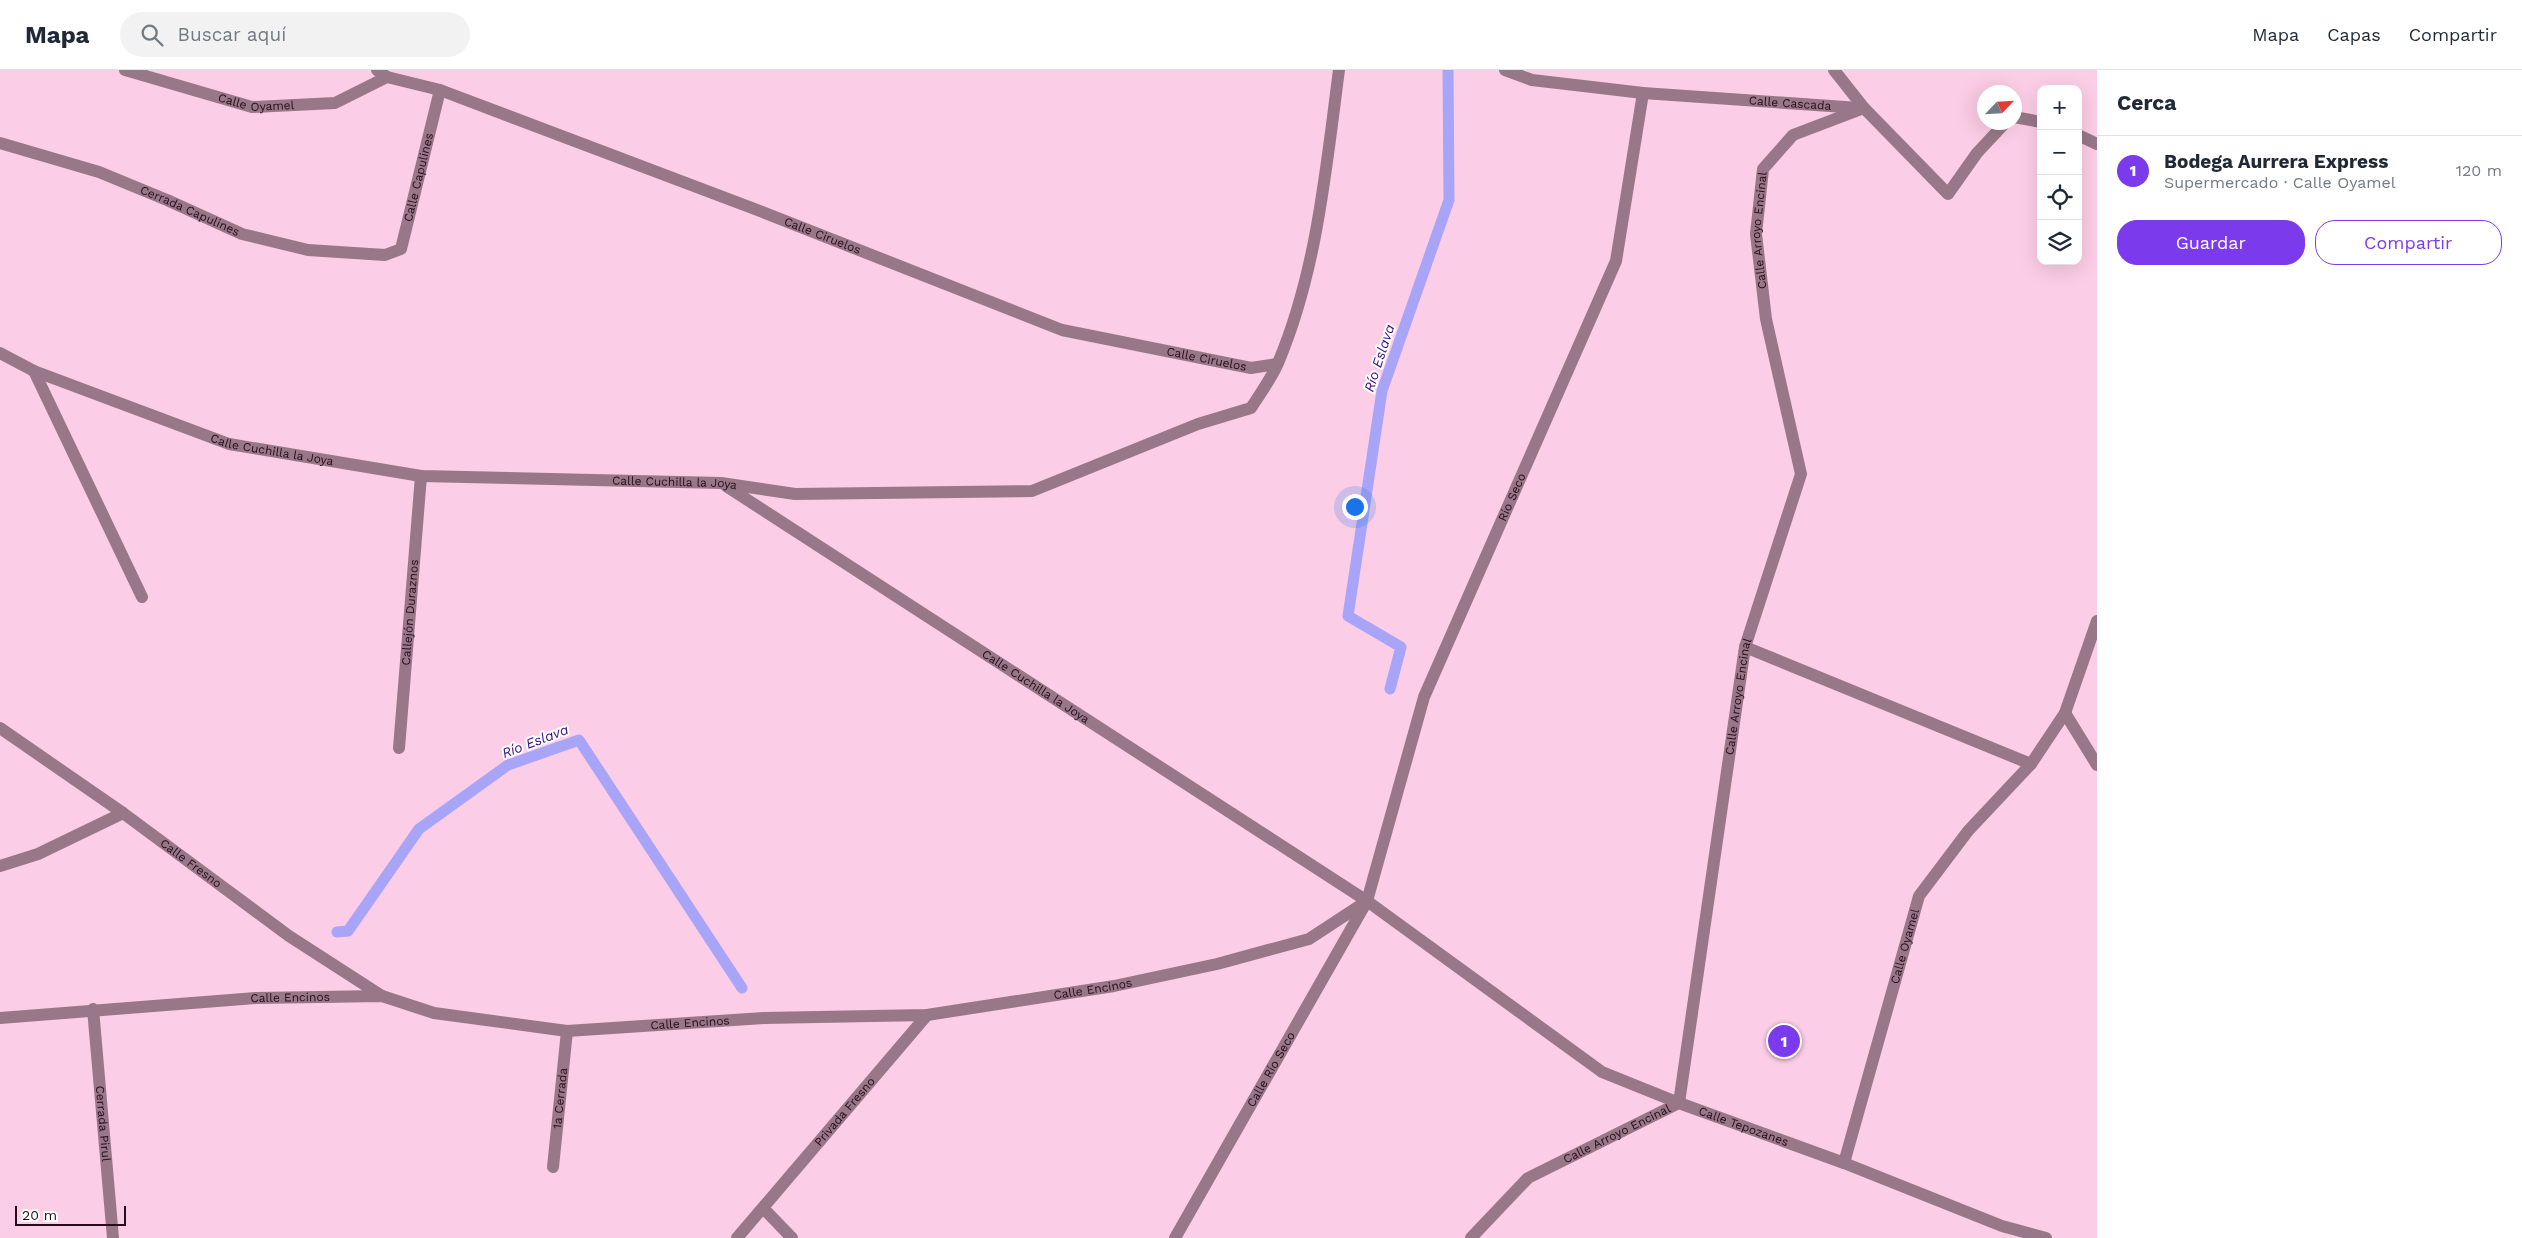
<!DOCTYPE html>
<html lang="es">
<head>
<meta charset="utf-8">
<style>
	:root { --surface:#fff; --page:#f2f2f3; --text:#1f2937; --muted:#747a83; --line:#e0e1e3; --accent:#7c3aed }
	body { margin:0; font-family:"Work Sans",sans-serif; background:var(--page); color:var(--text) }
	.controls { position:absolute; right:15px; top:15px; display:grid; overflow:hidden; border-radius:10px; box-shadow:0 5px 20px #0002 }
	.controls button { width:45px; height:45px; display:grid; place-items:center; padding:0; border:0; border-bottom:1px solid var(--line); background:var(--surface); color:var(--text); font:25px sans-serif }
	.compass { position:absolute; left:1977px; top:15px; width:45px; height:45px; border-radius:50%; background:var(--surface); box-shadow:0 5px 20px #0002; rotate:65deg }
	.scale { position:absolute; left:15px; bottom:12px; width:111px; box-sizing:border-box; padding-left:5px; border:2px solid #270c1c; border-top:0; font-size:14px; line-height:18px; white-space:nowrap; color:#270c1c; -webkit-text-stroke:4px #fefefe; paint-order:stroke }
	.you { position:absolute; left:1354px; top:436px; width:18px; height:18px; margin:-12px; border:4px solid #fff; border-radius:50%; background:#1a73e8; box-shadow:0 0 0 8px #1a73e833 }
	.badge { display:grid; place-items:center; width:32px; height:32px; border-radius:50%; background:var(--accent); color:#fff; font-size:16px; font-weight:700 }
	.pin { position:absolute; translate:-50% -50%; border:2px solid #fff; box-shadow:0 1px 5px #0006 }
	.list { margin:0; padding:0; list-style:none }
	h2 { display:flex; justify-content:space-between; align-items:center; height:65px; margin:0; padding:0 20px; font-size:21px }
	h2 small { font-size:16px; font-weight:400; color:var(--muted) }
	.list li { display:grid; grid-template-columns:32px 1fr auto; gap:15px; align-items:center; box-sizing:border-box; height:70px; padding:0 20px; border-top:1px solid var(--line) }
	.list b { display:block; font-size:19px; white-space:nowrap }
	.list p { margin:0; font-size:16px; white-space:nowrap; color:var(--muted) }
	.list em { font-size:16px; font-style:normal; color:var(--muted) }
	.actions { display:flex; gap:10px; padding:15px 20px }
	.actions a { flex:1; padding:11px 0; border:1px solid var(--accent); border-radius:20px; text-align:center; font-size:18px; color:var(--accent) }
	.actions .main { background:var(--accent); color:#fff }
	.icon { flex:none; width:28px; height:28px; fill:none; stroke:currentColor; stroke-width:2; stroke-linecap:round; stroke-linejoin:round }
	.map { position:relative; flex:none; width:2097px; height:1168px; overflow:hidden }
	header { display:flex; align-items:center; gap:30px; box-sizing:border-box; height:70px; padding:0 25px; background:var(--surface); border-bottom:1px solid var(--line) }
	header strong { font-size:24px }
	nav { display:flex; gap:28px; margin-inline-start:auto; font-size:18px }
	.search { width:350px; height:45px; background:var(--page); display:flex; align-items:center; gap:12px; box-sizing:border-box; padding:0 18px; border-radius:28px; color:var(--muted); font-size:19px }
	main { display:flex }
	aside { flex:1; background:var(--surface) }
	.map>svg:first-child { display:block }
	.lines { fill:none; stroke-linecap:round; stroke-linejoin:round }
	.stream { stroke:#a8a4f7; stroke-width:11 }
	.minor { stroke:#987788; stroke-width:12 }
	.labels { text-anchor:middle; stroke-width:4; stroke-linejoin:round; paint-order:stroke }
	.street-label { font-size:12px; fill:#270c1c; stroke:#fefefe }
	.water-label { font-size:14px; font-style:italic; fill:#350f89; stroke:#fefefe }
</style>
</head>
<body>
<header>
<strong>Mapa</strong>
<div class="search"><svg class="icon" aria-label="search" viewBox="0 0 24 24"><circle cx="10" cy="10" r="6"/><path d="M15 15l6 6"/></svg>Buscar aquí</div>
<nav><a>Mapa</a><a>Capas</a><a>Compartir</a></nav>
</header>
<main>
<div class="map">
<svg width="2097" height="1168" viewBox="0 0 2097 1168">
	<rect width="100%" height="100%" fill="#fccde6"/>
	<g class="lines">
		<g class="stream">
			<path d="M1390,619L1401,577L1348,546L1382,321L1449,130L1448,0"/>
			<path d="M337,862L348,861L419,759L508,695L579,670L742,918"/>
		</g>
		<g class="minor">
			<path id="s1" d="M125,0L252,37L335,33L387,7"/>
			<path id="s2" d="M377,0L387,7L440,20L760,141L1062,260L1251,298L1277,294"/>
			<path id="s3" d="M1505,0L1532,10L1643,23L1859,38"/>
			<path d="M1834,0L1864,38L1948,124L1977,83L2006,52"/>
			<path d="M2014,47L2041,52"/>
			<path d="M2078,65L2097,74"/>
			<path id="s4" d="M0,73L99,102L167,130L242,164L308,180L385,185L401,179L440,20"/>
			<path id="s5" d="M0,283L34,301L229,374L421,406L721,413L795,424L1032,421L1198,354L1251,338C1260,324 1271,309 1278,293C1317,201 1326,98 1339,0"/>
			<path d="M34,301L142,527"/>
			<path id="s6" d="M726,416L1367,831L1602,1002L1679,1033L1844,1093L2002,1156L2046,1168"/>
			<path d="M1745,577L2031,694"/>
			<path d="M2065,643L2097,695"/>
			<path id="s7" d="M0,658L123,743L289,866L382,926"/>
			<path id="s8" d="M399,678L421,406"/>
			<path d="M0,796L38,784L123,743"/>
			<path id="s9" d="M93,939L113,1168"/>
			<path id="s10" d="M0,948L256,928L382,926L434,943L567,961L764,948L927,945L1114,916L1217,894L1309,869L1367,831"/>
			<path id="s11" d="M1844,1093L1919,826L1968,761L2031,694L2065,643L2097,551"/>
			<path id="s12" d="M553,1097L567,961"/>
			<path d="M763,1138L792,1168"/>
			<path id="s13" d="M737,1168L927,945"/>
			<path id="s14" d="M1175,1168L1367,831L1424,627L1616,191L1643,23"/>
			<path id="s15" d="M1471,1168L1528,1108L1679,1033L1745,577L1801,404L1766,249L1756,164L1763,99L1793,65L1864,38"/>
		</g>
	</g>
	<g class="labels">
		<g class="street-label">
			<text dy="4" stroke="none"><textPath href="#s1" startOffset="136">Calle Oyamel</textPath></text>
			<text dy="4" stroke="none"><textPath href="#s3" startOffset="288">Calle Cascada</textPath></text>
			<text dy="4" stroke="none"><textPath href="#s4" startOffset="495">Calle Capulines</textPath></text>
			<text dy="4" stroke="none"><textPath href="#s4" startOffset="202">Cerrada Capulines</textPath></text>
			<text dy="4" stroke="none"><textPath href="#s15" startOffset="1142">Calle Arroyo Encinal</textPath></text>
			<text dy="4" stroke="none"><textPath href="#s2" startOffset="476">Calle Ciruelos</textPath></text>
			<text dy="4" stroke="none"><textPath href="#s2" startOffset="881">Calle Ciruelos</textPath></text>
			<text dy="4" stroke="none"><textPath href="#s5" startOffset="290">Calle Cuchilla la Joya</textPath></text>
			<text dy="4" stroke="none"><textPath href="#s5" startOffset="695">Calle Cuchilla la Joya</textPath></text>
			<text dy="4" stroke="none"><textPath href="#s14" startOffset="818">Río Seco</textPath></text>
			<text dy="4" stroke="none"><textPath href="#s8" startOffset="136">Callejón Duraznos</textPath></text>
			<text dy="4" stroke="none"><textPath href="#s6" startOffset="369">Calle Cuchilla la Joya</textPath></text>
			<text dy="4" stroke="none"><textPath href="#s15" startOffset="662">Calle Arroyo Encinal</textPath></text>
			<text dy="4" stroke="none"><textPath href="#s7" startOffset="234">Calle Fresno</textPath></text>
			<text dy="4" stroke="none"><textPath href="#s11" startOffset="225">Calle Oyamel</textPath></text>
			<text dy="4" stroke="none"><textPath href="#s10" startOffset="1100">Calle Encinos</textPath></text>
			<text dy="4" stroke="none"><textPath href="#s10" startOffset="291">Calle Encinos</textPath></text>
			<text dy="4" stroke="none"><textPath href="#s10" startOffset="695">Calle Encinos</textPath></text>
			<text dy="4" stroke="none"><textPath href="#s14" startOffset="194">Calle Río Seco</textPath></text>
			<text dy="4" stroke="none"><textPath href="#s12" startOffset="69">1a Cerrada</textPath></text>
			<text dy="4" stroke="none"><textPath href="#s13" startOffset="166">Privada Fresno</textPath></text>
			<text dy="4" stroke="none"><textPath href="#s9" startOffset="115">Cerrada Pirul</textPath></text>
			<text dy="4" stroke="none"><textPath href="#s6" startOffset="1206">Calle Tepozanes</textPath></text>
			<text dy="4" stroke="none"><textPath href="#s15" startOffset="182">Calle Arroyo Encinal</textPath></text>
		</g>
		<g class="water-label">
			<text transform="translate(1379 288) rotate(-72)" y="5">Río Eslava</text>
			<text transform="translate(535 671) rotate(-21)" y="5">Río Eslava</text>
		</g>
	</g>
</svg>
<div class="controls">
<button>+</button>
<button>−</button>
<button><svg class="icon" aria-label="locate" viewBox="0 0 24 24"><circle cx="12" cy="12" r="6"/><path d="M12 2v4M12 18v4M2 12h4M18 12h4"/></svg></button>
<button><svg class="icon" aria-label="layers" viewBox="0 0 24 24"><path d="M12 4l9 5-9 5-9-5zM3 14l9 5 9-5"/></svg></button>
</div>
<svg class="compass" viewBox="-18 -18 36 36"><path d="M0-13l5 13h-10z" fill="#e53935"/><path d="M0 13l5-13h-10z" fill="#747a83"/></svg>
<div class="scale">20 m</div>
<div class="you"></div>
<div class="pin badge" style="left:1784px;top:971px">1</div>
</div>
<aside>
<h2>Cerca<small></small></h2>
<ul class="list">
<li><span class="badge">1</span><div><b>Bodega Aurrera Express</b><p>Supermercado · Calle Oyamel</p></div><em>120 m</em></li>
</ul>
<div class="actions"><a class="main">Guardar</a><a>Compartir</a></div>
</aside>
</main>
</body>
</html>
